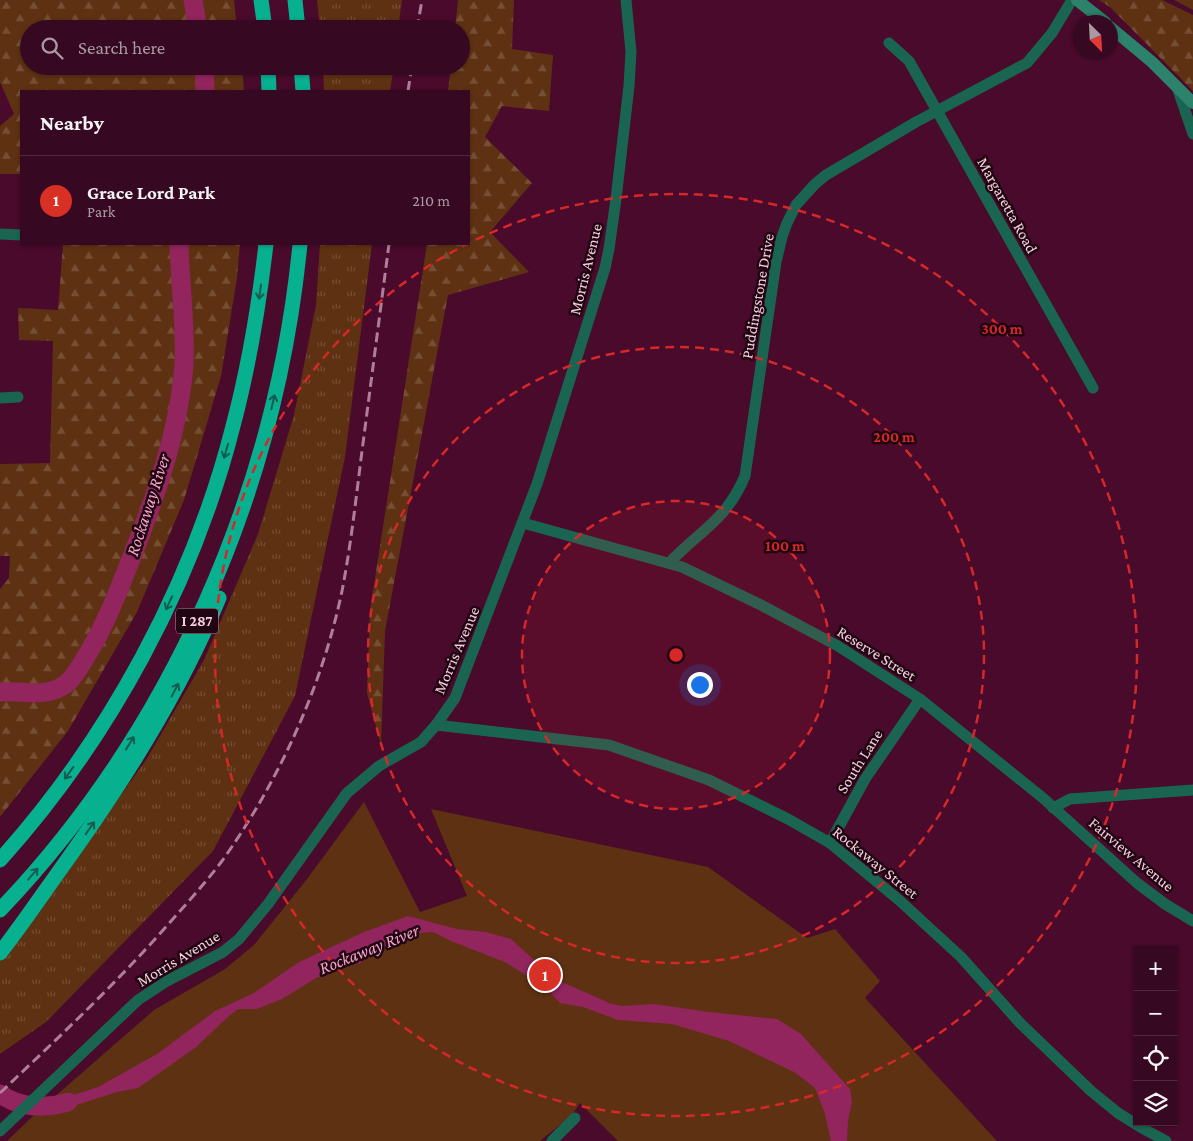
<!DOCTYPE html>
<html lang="en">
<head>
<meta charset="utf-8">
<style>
	:root { --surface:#370821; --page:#3e112a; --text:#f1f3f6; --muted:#aa9aa5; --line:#51293f; --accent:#d93025 }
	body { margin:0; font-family:"Crimson Pro",serif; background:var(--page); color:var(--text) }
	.controls { position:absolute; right:15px; bottom:15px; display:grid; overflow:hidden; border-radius:0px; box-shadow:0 1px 4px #0004 }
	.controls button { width:45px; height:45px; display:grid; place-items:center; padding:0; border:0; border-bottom:1px solid var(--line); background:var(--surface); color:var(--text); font:25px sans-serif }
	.compass { position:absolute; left:1073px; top:15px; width:45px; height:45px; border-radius:50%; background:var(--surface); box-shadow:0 1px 4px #0004; rotate:156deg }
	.you { position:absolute; left:699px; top:684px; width:18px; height:18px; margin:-12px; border:4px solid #fff; border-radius:50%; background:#1a73e8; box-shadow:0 0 0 8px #1a73e833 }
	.badge { display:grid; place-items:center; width:32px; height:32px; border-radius:50%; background:var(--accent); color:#fff; font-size:16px; font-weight:700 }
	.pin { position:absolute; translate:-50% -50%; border:2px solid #fff; box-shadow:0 1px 5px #0006 }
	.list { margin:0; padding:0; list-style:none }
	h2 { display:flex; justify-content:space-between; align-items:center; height:65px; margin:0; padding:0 20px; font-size:21px }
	h2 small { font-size:16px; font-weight:400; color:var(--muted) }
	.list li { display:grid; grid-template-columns:32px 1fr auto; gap:15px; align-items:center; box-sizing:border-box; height:90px; padding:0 20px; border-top:1px solid var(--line) }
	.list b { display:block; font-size:19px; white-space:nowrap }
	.list p { margin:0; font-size:16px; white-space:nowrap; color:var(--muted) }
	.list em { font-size:16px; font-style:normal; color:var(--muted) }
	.icon { flex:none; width:28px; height:28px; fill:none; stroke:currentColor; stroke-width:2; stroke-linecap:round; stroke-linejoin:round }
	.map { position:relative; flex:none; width:1193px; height:1141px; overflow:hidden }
	.search { position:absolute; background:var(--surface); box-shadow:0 1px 4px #0004; left:20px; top:20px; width:450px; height:55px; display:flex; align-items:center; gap:12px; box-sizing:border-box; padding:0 18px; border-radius:28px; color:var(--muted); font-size:19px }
	.panel { position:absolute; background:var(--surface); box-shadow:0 1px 4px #0004; left:20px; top:90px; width:450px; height:155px; border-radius:0px }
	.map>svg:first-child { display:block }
	.grass { fill:url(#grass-tufts) }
	.forest { fill:url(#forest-firs) }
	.park { fill:#5e3112 }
	.water { fill:#92245e }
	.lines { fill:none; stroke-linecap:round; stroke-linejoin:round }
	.river { stroke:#92245e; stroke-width:19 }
	.street { stroke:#1a6552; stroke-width:11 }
	.secondary { stroke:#2d826c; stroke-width:12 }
	.highway { stroke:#07b08f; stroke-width:15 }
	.rail { stroke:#b07e96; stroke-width:3; stroke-dasharray:10 5; stroke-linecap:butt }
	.oneway { stroke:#145b50 }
	.ring { fill:none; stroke:#d62828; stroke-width:2.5; stroke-dasharray:9 6 }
	.labels { text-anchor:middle; stroke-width:5; stroke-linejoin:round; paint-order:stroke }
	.shield { fill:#200612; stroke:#b692a1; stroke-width:1 }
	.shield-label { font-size:15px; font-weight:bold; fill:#f6cede }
	.street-label { font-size:16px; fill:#f6cede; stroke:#200612 }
	.water-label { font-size:18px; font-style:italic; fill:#f8a2c7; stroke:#200612 }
	.centre { fill:#d62828; stroke:#200612; stroke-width:2.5 }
	.ring-label { font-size:15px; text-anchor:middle; font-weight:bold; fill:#d62828; stroke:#200612; stroke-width:5; stroke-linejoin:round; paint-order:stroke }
</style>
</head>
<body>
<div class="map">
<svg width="1193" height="1141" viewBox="0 0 1193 1141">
	<defs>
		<pattern id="grass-tufts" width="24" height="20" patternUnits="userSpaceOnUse" patternTransform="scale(1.25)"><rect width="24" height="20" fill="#5e3112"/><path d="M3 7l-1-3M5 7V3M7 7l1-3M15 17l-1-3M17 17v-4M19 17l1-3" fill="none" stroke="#764e34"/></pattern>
		<pattern id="forest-firs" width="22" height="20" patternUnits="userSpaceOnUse" patternTransform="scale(1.25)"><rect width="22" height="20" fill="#5e3112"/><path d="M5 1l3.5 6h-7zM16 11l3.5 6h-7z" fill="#764e34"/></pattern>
	</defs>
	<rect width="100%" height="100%" fill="#490a2c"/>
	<g class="grass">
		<path d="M317,0H402L398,29H320Z"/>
		<path d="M323,66H394L390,91H324Z"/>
		<path d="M320,244H372L345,457L295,696L213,851L46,1022L0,1054V942L71,864L146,760L204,660L258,534L294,415L316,305Z"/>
	</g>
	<g class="forest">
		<path d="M0,0H234L237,29H29V66H242L244,91H21V174H0V126L14,114L0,82Z"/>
		<path d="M458,0H514L512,49L553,55L549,111L502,106L485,137L532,183L490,232L529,272L448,295L385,631L381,745L367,693L370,610L427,244H469V91H448L451,66H461V29H455Z"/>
		<path d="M1099,0H1162L1193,15V91L1110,7Z"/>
		<path d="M63,244H240L237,278L221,376L184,500L137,612L68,731L0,817V589L9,578L10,556H0V464L50,463L53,341L19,340L18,308L58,310Z"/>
	</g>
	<g class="park">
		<path d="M1174,0H1193V10Z"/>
		<path d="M364,802L420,912L467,896L431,809L708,867L807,938L835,929L880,981L865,998L997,1141H618L580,1103L572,1115L540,1141H7L36,1113L154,1010L225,969L254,945L307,879Z"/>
	</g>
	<path class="water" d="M408,916L457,929L486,932L511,939L555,979L612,1004L622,1006L654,1004L709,1012L777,1019L801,1034L850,1089L852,1102L848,1120L847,1141H831L825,1114L815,1088L794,1072L729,1041L672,1024L618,1020L583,1007L560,1003L546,988L507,963L451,941L433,932L418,933L379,949L359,964H352L316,978L282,999L257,1009H238L228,1017L195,1048L138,1088L117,1092L67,1108L36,1113L54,1098L70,1096L98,1087L157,1054L215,1011L254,993L299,962L364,932Z"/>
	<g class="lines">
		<g class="river">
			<path d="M193,0L198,29"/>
			<path d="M204,66L205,91"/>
			<path d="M0,692C23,690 45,699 66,684C76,676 83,661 90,650C106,623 117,594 129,564C154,501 179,433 184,364C186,324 180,284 179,244"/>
			<path d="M0,1094C20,1108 45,1109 68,1102"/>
		</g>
		<g class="street">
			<path d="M889,43L909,61L1093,388"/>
			<path d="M1177,87L1193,134"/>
			<path d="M0,234L21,235"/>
			<path d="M0,398L18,397"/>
			<path d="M523,523L682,567L759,604L838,646L920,699L1043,798L1137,883L1165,904L1193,921"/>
			<path d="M669,563C700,530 726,521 745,476L776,262L782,237L787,223L796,205L815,184L826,175L916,122L1027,63L1052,33L1072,0"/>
			<path d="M436,725L609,745L709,780L788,819L830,843L899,900L961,957L1020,1023L1091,1091L1118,1113L1142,1128L1166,1141"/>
			<path d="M1053,808L1070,799L1193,790"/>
			<path d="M830,843L865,779L920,699"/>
			<path d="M0,1131L138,1000L167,981L223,952L239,939L268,904L347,793L379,766L421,742L436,725L455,698L537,484L605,268L609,249L616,199L629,86L631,52L626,0"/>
			<path d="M552,1141L575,1118"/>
		</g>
		<g class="secondary">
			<path d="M1077,0L1105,22"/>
			<path d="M1110,27L1152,62L1193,103"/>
		</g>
		<g class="highway">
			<path d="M261,0L265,29"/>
			<path d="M295,0L298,29"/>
			<path d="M268,66L269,91"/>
			<path d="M301,66L303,91"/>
			<path d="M0,860C109,739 193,584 233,426C249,366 259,305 266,244"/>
			<path d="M0,910C172,730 276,491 300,244"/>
			<path d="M0,953C21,926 40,898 60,870C121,785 179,695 219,598"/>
		</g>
		<g class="rail">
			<path d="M417,29L422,0"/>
			<path d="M408,91L412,66"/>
			<path d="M0,1093C59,1037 118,982 172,920C189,901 206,882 222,861C279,781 322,687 342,591C351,545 356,498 362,451C371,382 380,313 389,244"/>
		</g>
	</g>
	<defs><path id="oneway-shaft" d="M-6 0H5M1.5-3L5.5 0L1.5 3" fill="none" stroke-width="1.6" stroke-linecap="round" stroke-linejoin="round" transform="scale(1.25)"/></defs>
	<g class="oneway">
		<use href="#oneway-shaft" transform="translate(260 292) rotate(98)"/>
		<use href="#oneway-shaft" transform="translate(273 402) rotate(-77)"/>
		<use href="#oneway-shaft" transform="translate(226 451) rotate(106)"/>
		<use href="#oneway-shaft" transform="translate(169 603) rotate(115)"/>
		<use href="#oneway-shaft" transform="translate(175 690) rotate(-62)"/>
		<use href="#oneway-shaft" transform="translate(130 743) rotate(-58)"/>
		<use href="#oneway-shaft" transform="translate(69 773) rotate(126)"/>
		<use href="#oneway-shaft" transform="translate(90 828) rotate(-55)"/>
		<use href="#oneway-shaft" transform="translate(33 874) rotate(-49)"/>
	</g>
	<circle cx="676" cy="655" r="154" fill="#d62828" fill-opacity=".12"/>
	<g class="ring">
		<circle cx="676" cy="655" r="154"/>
		<circle cx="676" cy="655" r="308"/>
		<circle cx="676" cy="655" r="461"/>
	</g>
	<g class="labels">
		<rect class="shield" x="176" y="608.5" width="42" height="25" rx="4"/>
		<g class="shield-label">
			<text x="197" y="626">I 287</text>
		</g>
		<g class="street-label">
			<text transform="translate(1008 205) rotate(61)" y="6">Margaretta Road</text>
			<text transform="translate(585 269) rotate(-76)" y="6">Morris Avenue</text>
			<text transform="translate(757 296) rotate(-80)" y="6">Puddingstone Drive</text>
			<text transform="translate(456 650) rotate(-67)" y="6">Morris Avenue</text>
			<text transform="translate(877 653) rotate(32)" y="6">Reserve Street</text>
			<text transform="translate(859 761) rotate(-58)" y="6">South Lane</text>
			<text transform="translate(1132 854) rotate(40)" y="6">Fairview Avenue</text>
			<text transform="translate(876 862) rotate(39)" y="6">Rockaway Street</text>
			<text transform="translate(178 958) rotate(-31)" y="6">Morris Avenue</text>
		</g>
		<g class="water-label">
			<text transform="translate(148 505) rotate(-72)" y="6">Rockaway River</text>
			<text transform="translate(369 949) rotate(-22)" y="6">Rockaway River</text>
		</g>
	</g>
	<circle cx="676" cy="655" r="8" class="centre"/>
	<g class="ring-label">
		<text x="1002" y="334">300 m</text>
		<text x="894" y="442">200 m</text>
		<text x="785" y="551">100 m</text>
	</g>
</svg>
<div class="controls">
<button>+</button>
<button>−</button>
<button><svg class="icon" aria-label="locate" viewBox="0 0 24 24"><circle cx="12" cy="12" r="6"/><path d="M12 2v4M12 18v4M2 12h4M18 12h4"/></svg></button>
<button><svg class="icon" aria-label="layers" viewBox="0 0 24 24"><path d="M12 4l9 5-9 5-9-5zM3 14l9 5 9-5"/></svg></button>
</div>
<svg class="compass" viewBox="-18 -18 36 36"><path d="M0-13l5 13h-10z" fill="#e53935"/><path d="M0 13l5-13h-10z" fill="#aa9aa5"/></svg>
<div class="you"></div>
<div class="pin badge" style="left:545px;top:975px">1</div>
<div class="search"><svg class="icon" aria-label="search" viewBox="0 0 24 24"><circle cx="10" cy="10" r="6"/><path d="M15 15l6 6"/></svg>Search here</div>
<section class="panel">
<h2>Nearby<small></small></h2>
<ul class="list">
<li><span class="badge">1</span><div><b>Grace Lord Park</b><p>Park</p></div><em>210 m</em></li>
</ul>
</section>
</div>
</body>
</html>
